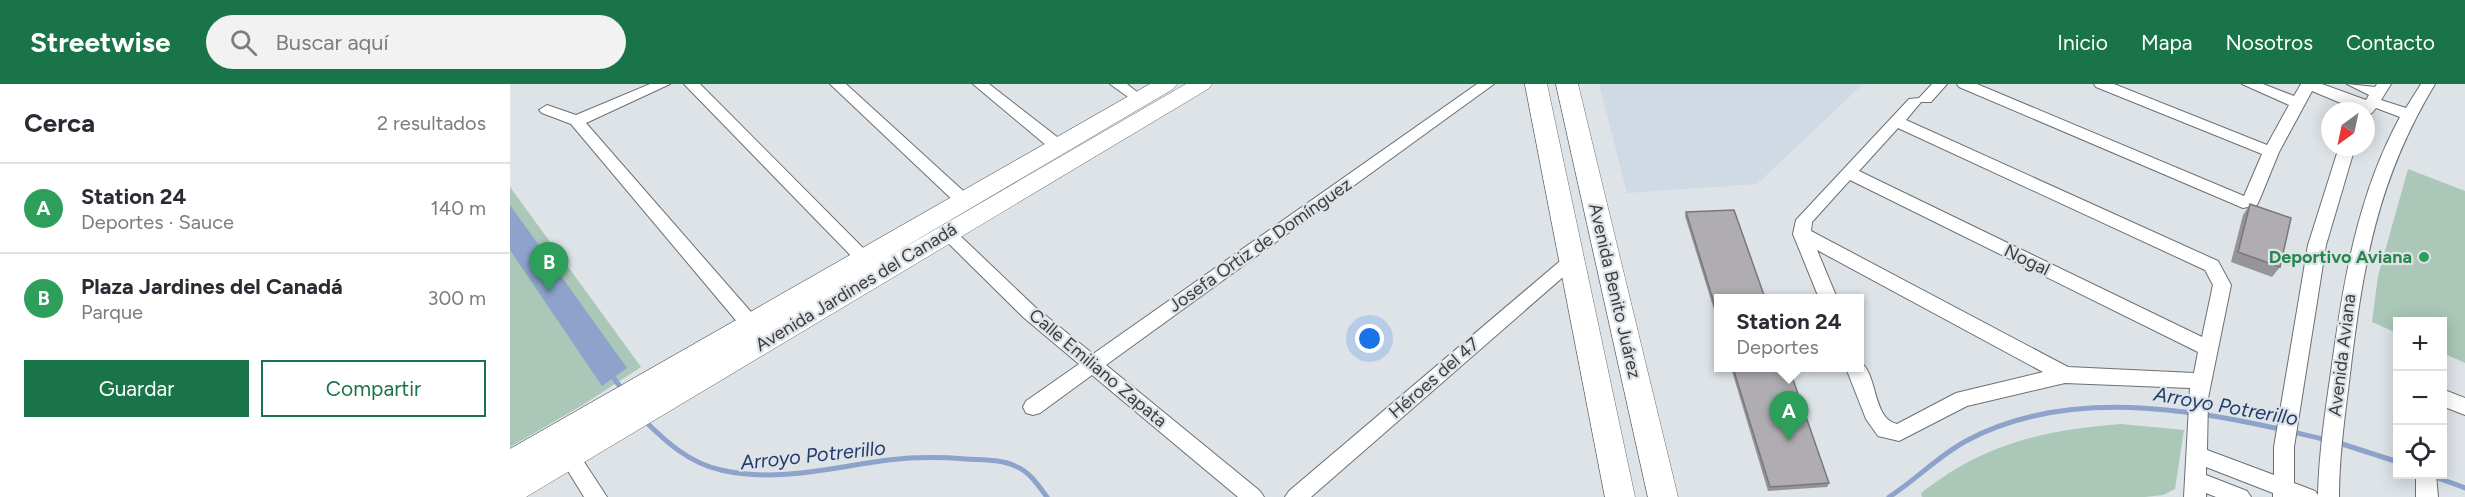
<!DOCTYPE html>
<html lang="es">
<head>
<meta charset="utf-8">
<style>
	:root { --surface:#fff; --page:#f2f2f3; --text:#2b2b33; --muted:#7c7c81; --line:#e1e1e2; --accent:#197449 }
	body { margin:0; font-family:Figtree,sans-serif; background:var(--page); color:var(--text) }
	.controls { position:absolute; right:18px; bottom:18px; display:grid; overflow:hidden; border-radius:0px; box-shadow:0 3px 15px #0003 }
	.controls button { width:54px; height:54px; display:grid; place-items:center; padding:0; border:0; border-bottom:2px solid var(--line); background:var(--surface); color:var(--text); font:30px sans-serif }
	.compass { position:absolute; left:1811px; top:18px; width:54px; height:54px; border-radius:50%; background:var(--surface); box-shadow:0 3px 15px #0003; rotate:213deg }
	.you { position:absolute; left:860px; top:255px; width:21px; height:21px; margin:-15px; border:4px solid #fff; border-radius:50%; background:#1a73e8; box-shadow:0 0 0 9px #1a73e833 }
	.badge { display:grid; place-items:center; width:39px; height:39px; border-radius:50%; background:var(--accent); color:#fff; font-size:20px; font-weight:700 }
	.pin { position:absolute; translate:-50% -50px; filter:drop-shadow(0 2px 3px #0008) }
	.pin::after { content:''; position:absolute; top:32px; width:21px; height:18px; background:inherit; clip-path:polygon(0 0,100% 0,50% 100%) }
	.popup { position:absolute; left:1204px; top:210px; width:150px; height:78px; box-sizing:border-box; display:grid; place-content:center; border-radius:0px; background:var(--surface); filter:drop-shadow(0 2px 4px #0005); font-size:20px; white-space:nowrap; color:var(--muted) }
	.popup b { font-size:22px; color:var(--text) }
	.popup::after { content:''; position:absolute; left:50%; top:100%; margin-left:-12px; border:12px solid transparent; border-top-color:var(--surface) }
	.list { margin:0; padding:0; list-style:none }
	h2 { display:flex; justify-content:space-between; align-items:center; height:78px; margin:0; padding:0 24px; font-size:26px }
	h2 small { font-size:20px; font-weight:400; color:var(--muted) }
	.list li { display:grid; grid-template-columns:39px 1fr auto; gap:18px; align-items:center; box-sizing:border-box; height:90px; padding:0 24px; border-top:2px solid var(--line) }
	.list b { display:block; font-size:22px; white-space:nowrap }
	.list p { margin:0; font-size:20px; white-space:nowrap; color:var(--muted) }
	.list em { font-size:20px; font-style:normal; color:var(--muted) }
	.actions { display:flex; gap:12px; padding:18px 24px }
	.actions a { flex:1; padding:14px 0; border:2px solid var(--accent); border-radius:0px; text-align:center; font-size:21px; color:var(--accent) }
	.actions .main { background:var(--accent); color:#fff }
	.icon { flex:none; width:33px; height:33px; fill:none; stroke:currentColor; stroke-width:2; stroke-linecap:round; stroke-linejoin:round }
	.map { position:relative; flex:none; width:1955px; height:413px; overflow:hidden }
	header { display:flex; align-items:center; gap:36px; box-sizing:border-box; height:84px; padding:0 30px; background:var(--accent); color:#fff }
	header strong { font-size:28px }
	nav { display:flex; gap:33px; margin-inline-start:auto; font-size:21px }
	.search { width:420px; height:54px; background:var(--page); display:flex; align-items:center; gap:15px; box-sizing:border-box; padding:0 21px; border-radius:33px; color:var(--muted); font-size:22px }
	main { display:flex }
	aside { flex:1; background:var(--surface) }
	.map>svg:first-child { display:block }
	.built { fill:#cfdae5 }
	.green { fill:#abc7b7 }
	.water { fill:#8da3cb }
	.lines { fill:none; stroke-linecap:round; stroke-linejoin:round }
	.stream { stroke:#8da3cb; stroke-width:5 }
	.street-casing { stroke:#6b7074; stroke-width:2 }
	.secondary-casing { stroke:#6b7074; stroke-width:1 }
	.street { fill:#fff; fill-rule:evenodd }
	.secondary { fill:#fff; fill-rule:evenodd }
	.wall { fill:#969499 }
	.building { fill:#afacb2; stroke:#7a787d; stroke-width:1.5 }
	.leisure-dot { fill:#2e9e5b; stroke:#dee3e8; stroke-width:2 }
	.labels { text-anchor:middle; stroke-width:4.5; stroke-linejoin:round; paint-order:stroke }
	.street-label { font-size:18px; fill:#3b3d3f; stroke:#dee3e8 }
	.leisure-label { font-size:18px; font-weight:bold; fill:#27864d; stroke:#dee3e8; text-anchor:end }
	.water-label { font-size:20px; font-style:italic; fill:#203a6d; stroke:#dee3e8 }
</style>
</head>
<body>
<header>
<strong>Streetwise</strong>
<div class="search"><svg class="icon" aria-label="search" viewBox="0 0 24 24"><circle cx="10" cy="10" r="6"/><path d="M15 15l6 6"/></svg>Buscar aquí</div>
<nav><a>Inicio</a><a>Mapa</a><a>Nosotros</a><a>Contacto</a></nav>
</header>
<main>
<aside>
<h2>Cerca<small>2 resultados</small></h2>
<ul class="list">
<li><span class="badge" style="background:#2e9e5b">A</span><div><b>Station 24</b><p>Deportes · Sauce</p></div><em>140 m</em></li>
<li><span class="badge" style="background:#2e9e5b">B</span><div><b>Plaza Jardines del Canadá</b><p>Parque</p></div><em>300 m</em></li>
</ul>
<div class="actions"><a class="main">Guardar</a><a>Compartir</a></div>
</aside>
<div class="map">
<svg width="1955" height="413" viewBox="0 0 1955 413">
	<rect width="100%" height="100%" fill="#dee3e8"/>
	<path class="built" d="M1089,0H1353L1247,100L1117,109Z"/>
	<g class="green">
		<path d="M1898,85L1955,107V279L1933,269L1932,237H1888L1887,249L1862,238L1868,192Z"/>
		<path d="M0,103L131,283L71,322L0,363Z"/>
		<path d="M1611,340L1674,346L1665,405L1653,411L1635,413H1412L1411,409C1473,360 1533,346 1611,340Z"/>
	</g>
	<path class="water" d="M0,121L117,284L92,302L0,166Z"/>
	<g class="lines">
		<g class="stream">
			<path d="M100,289L114,308"/>
			<path d="M133,335C156,358 179,379 211,386C267,399 324,383 378,376C404,373 430,373 456,375C471,376 490,375 505,382C519,387 528,401 537,413"/>
			<path d="M1826,358L1888,378"/>
			<path d="M1920,391L1955,404"/>
			<path d="M1379,413C1406,396 1428,372 1456,357C1565,298 1704,329 1817,356"/>
		</g>
		<g class="street-casing">
			<g id="street">
				<path d="M140,0H160L76,39L248,236L250,241L248,246H234L61,40L32,29L29,26L37,21L66,31Z"/>
				<path d="M174,0H190L361,172L364,176L361,180H349Z"/>
				<path d="M320,0H336L461,114L463,118L461,122H449Z"/>
				<path d="M463,0H479L555,59L557,63L555,67H543Z"/>
				<path d="M600,0H617L637,16L629,21Z"/>
				<path d="M967,0H984L596,281L750,407L754,413H728L582,291L530,329L523,331L516,329L513,323L516,317L569,280L513,233L428,149L431,145H443L525,223L583,270Z"/>
				<path d="M1422,0H1437L1421,18H1411L1396,36L1708,177L1721,201L1698,314L1697,366L1764,391V363L1798,161L1829,63H1845L1816,161L1784,363V399L1805,407L1808,411C1809,369 1815,329 1821,288C1833,199 1847,112 1890,33L1866,24L1862,29L1856,31V27H1850L1802,7L1769,68L1749,117L1747,121L1733,124L1449,3L1447,0H1467L1734,112L1752,70L1586,3L1584,0H1604L1757,61L1779,21L1732,0H1753L1784,12L1791,0H1812L1856,16L1859,11L1837,0L1865,3L1867,0H1881L1871,16L1896,24L1911,0H1925C1867,96 1853,181 1840,290C1835,331 1829,372 1829,413H1763V409L1696,383V391L1737,407L1741,413H1706L1696,409V413H1674L1680,304L1555,299L1457,322L1389,357L1368,352L1356,335L1336,284H1350V278C1368,289 1362,335 1387,340L1446,309L1533,288L1307,166L1327,214H1309L1283,150L1286,136L1399,15L1409,14ZM1388,44L1695,186L1703,201L1692,253L1349,87ZM1340,96L1688,268L1684,289L1558,283L1301,147L1302,138Z"/>
				<path d="M1062,170L1068,172L1071,176L1068,180L801,413H775L779,407L1056,172Z"/>
				<path d="M1932,305L1955,314V331L1932,322Z"/>
				<path d="M54,355L61,358L97,413H74L44,364L47,358Z"/>
				<path d="M1906,390H1926L1928,413H1906Z"/>
			</g>
		</g>
		<g class="secondary-casing">
			<g id="secondary">
				<path d="M640,0H667L663,5L369,178L676,0H702L698,5L16,413H0V365Z"/>
				<path d="M1015,0H1037L1125,413H1095Z"/>
				<path d="M1046,0H1068L1168,413H1138Z"/>
			</g>
		</g>
		<use href="#street" class="street"/>
		<use href="#secondary" class="secondary"/>
	</g>
	<g class="wall">
		<path d="M1740,120L1770,183L1762,193L1721,178L1733,131Z"/>
		<path d="M1176,128L1209,214V242L1175,132Z"/>
		<path d="M1221,284H1279L1319,399L1317,403L1258,407Z"/>
	</g>
	<g class="building">
		<path d="M1740,120L1781,134L1770,183L1728,168Z"/>
		<path d="M1224,126L1255,214H1209V235L1176,128Z"/>
		<path d="M1223,284H1279L1319,399L1260,403Z"/>
	</g>
	<circle class="leisure-dot" cx="1914" cy="173" r="6"/>
	<g class="labels">
		<g class="street-label">
			<text transform="translate(750 161) rotate(-35)" y="6">Josefa Ortiz de Domínguez</text>
			<text transform="translate(1517 176) rotate(26)" y="6">Nogal</text>
			<text transform="translate(346 203) rotate(-31)" y="6">Avenida Jardines del Canadá</text>
			<text transform="translate(1105 207) rotate(77)" y="6">Avenida Benito Juárez</text>
			<text transform="translate(1832 271) rotate(-83)" y="6">Avenida Aviana</text>
			<text transform="translate(588 284) rotate(40)" y="6">Calle Emiliano Zapata</text>
			<text transform="translate(924 294) rotate(-41)" y="6">Héroes del 47</text>
		</g>
		<g class="leisure-label">
			<text x="1902" y="179">Deportivo Aviana</text>
		</g>
		<g class="water-label">
			<text transform="translate(1716 322) rotate(10)" y="7">Arroyo Potrerillo</text>
			<text transform="translate(303 371) rotate(-6)" y="7">Arroyo Potrerillo</text>
		</g>
	</g>
</svg>
<div class="controls">
<button>+</button>
<button>−</button>
<button><svg class="icon" aria-label="locate" viewBox="0 0 24 24"><circle cx="12" cy="12" r="6"/><path d="M12 2v4M12 18v4M2 12h4M18 12h4"/></svg></button>
</div>
<svg class="compass" viewBox="-18 -18 36 36"><path d="M0-13l5 13h-10z" fill="#e53935"/><path d="M0 13l5-13h-10z" fill="#7c7c81"/></svg>
<div class="you"></div>
<div class="pin badge" style="left:1279px;top:357px;background:#2e9e5b">A</div>
<div class="popup"><b>Station 24</b>Deportes</div>
<div class="pin badge" style="left:39px;top:208px;background:#2e9e5b">B</div>
</div>
</main>
</body>
</html>
